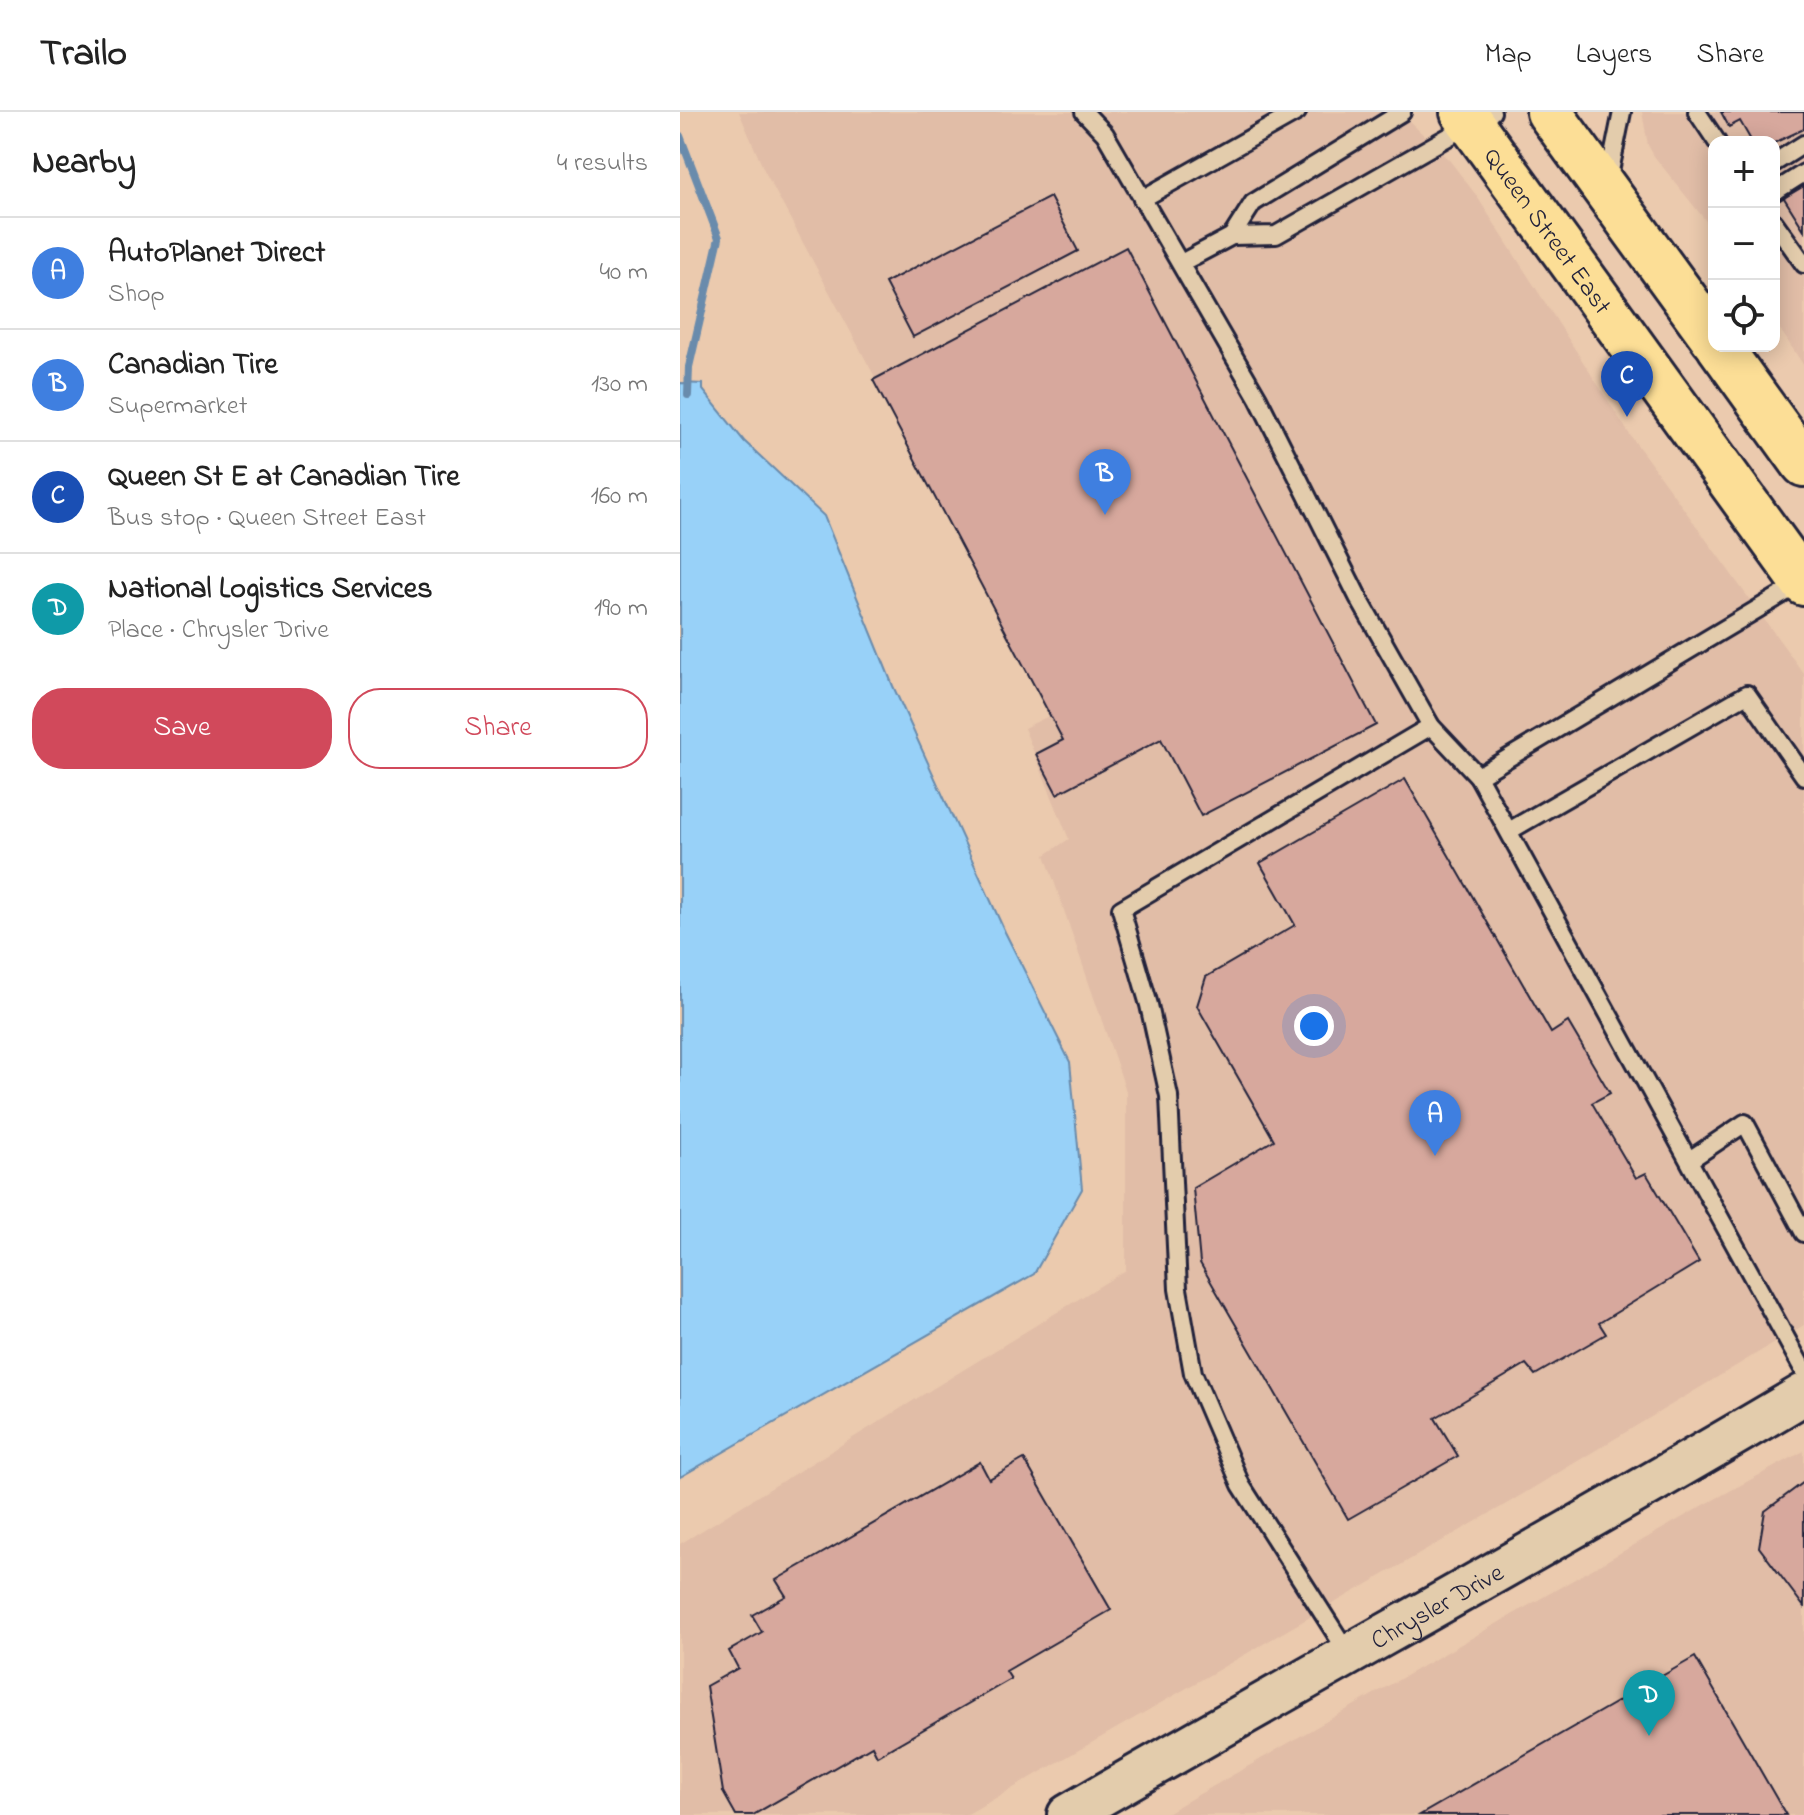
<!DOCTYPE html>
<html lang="en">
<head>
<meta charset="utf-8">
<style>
	:root { --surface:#fff; --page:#f2f2f2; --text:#222; --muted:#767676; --line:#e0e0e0; --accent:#d1495b }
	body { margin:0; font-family:"Indie Flower",sans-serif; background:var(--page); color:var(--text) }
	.controls { position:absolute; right:24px; top:24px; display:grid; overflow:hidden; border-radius:16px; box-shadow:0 4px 20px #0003 }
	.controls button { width:72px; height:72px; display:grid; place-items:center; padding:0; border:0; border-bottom:2px solid var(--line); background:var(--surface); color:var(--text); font:40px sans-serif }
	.you { position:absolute; left:634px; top:914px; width:28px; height:28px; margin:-20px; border:6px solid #fff; border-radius:50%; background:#1a73e8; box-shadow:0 0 0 12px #1a73e833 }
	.badge { display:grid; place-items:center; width:52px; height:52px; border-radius:50%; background:var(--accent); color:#fff; font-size:26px; font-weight:700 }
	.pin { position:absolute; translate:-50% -66px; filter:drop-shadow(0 2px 4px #0008) }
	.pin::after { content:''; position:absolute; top:42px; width:28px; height:24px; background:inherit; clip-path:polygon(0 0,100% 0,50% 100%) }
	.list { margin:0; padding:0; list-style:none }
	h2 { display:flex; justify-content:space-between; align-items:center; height:104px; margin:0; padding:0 32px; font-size:34px }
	h2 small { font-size:26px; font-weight:400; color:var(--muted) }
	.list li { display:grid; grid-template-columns:52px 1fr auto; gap:24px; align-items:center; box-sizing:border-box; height:112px; padding:0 32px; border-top:2px solid var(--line) }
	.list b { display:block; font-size:30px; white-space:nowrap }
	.list p { margin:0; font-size:26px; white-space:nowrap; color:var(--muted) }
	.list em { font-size:26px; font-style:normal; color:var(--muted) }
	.actions { display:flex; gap:16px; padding:24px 32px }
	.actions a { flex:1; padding:18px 0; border:2px solid var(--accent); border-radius:32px; text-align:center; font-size:28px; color:var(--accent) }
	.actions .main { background:var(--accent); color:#fff }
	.icon { flex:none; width:44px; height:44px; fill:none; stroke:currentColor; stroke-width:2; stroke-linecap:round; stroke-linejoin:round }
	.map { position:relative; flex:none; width:1124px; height:1703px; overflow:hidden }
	header { display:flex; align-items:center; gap:48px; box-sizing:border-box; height:112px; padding:0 40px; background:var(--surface); border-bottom:2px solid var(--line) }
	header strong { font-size:38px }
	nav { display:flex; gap:44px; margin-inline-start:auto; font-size:28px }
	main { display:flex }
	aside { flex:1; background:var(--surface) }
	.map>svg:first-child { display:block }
	.built { fill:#e1bda7 }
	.water { fill:#98d1f8; stroke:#698bac; stroke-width:2 }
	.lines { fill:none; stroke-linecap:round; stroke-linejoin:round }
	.stream { stroke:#698bac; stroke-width:8 }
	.building { fill:#d7a89d; stroke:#22223b; stroke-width:2 }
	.service-casing { stroke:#22223b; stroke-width:22 }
	.tertiary-casing { stroke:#22223b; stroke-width:46 }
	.primary-casing { stroke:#22223b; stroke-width:50 }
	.service { stroke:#e3ccac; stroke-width:16 }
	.tertiary { stroke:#e3ccac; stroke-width:40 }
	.primary { stroke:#fcde96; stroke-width:44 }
	.labels { text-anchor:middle; stroke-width:8; stroke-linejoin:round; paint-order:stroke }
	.street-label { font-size:26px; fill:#22223b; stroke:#e3ccac }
</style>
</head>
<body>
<header>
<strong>Trailo</strong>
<nav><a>Map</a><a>Layers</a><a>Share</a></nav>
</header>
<main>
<aside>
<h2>Nearby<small>4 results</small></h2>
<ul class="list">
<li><span class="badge" style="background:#3f7fe0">A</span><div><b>AutoPlanet Direct</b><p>Shop</p></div><em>40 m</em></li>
<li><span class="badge" style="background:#3f7fe0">B</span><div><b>Canadian Tire</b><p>Supermarket</p></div><em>130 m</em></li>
<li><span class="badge" style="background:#1a4fb4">C</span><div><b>Queen St E at Canadian Tire</b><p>Bus stop · Queen Street East</p></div><em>160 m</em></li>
<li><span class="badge" style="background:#0f9aa8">D</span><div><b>National Logistics Services</b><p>Place · Chrysler Drive</p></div><em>190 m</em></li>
</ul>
<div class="actions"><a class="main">Save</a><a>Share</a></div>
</aside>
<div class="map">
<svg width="1124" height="1703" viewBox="0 0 1124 1703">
	<rect width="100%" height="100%" fill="#ebcaae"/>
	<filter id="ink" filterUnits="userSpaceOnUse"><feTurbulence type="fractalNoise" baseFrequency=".0125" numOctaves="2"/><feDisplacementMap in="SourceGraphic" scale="16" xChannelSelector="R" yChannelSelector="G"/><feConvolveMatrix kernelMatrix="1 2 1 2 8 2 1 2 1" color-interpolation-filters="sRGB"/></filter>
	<g filter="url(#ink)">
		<g class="built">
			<path d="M59,0H720L770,49L796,83L950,323L1124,562V1213L828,1391L286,1703H0V1432L446,1158V979L365,743L389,727L344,616L375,601L84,58Z"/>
			<path d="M962,0H1124V254L1094,208V30H1034V119L974,44L968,33Z"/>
			<path d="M1124,1339V1703H483L1024,1393Z"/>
		</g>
		<path class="water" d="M0,271L23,272V278L64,329L144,404L213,574L325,820L390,950L402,1077L354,1162L0,1365Z"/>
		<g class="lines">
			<path class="stream" d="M0,24L39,126L9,255L8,283"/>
		</g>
		<g class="building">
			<path d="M1041,0H1124V17L1094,31L1072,30L1060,9L1049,15Z"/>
			<path d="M1124,74V118L1104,86Z"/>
			<path d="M370,85L398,139L233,225L205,171Z"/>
			<path d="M446,135L696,613L521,704L481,627L377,682L356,642L383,628L193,268Z"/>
			<path d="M725,667L871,921L888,910L930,981L912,991L956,1066L966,1061L1019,1150L919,1211L926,1222L855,1263L846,1252L755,1306L778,1344L668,1407L520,1151L513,1076L594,1028L517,894L526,865L615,813L580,751Z"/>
			<path d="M344,1347L431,1498L326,1559L331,1567L197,1644L192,1634L73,1703H56L43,1680L26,1574L58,1556L49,1539L82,1520L72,1503L106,1484L96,1468L300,1350L309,1367Z"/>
			<path d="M1124,1370V1495L1079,1435L1085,1399Z"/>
			<path d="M1015,1545L1106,1703H740Z"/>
		</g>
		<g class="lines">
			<g class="service-casing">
				<g id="service">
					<path d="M404,0L425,22L578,286L678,485L751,614L798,664L1124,1259"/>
					<path d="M1017,0L1037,30"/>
					<path d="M1094,51L1124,32"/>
					<path d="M928,69L942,0"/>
					<path d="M1094,80L1124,61"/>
					<path d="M462,87L617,0"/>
					<path d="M1094,110L1124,152"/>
					<path d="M552,124L573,91L722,0"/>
					<path d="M501,151L552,124L596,123L812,0"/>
					<path d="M798,664L1123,470"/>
					<path d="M829,719L1067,582L1124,664"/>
					<path d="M1011,1047L1065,1011L1124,1121"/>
					<path d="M668,1541L561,1373L513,1261L498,1177L489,984L469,893L441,797L751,614"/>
				</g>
			</g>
			<g class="tertiary-casing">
				<g id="tertiary">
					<path id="s1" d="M388,1703C632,1561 881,1427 1124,1282"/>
				</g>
			</g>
			<g class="primary-casing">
				<g id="primary">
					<path id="s2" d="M783,0L1124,471"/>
					<path d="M869,0L1034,227"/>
					<path d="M1039,234L1124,352"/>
				</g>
			</g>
			<use href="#service" class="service"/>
			<use href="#tertiary" class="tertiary"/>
			<use href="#primary" class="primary"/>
		</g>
	</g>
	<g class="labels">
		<g class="street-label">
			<text dy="9" stroke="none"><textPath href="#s2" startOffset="146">Queen Street East</textPath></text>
			<text dy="9" stroke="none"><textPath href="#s1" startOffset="424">Chrysler Drive</textPath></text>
		</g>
	</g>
</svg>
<div class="controls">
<button>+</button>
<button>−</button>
<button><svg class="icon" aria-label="locate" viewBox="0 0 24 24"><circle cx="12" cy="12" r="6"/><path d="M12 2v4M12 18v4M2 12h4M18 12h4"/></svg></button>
</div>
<div class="you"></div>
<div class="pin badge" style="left:755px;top:1044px;background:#3f7fe0">A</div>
<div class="pin badge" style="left:425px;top:403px;background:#3f7fe0">B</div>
<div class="pin badge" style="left:947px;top:305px;background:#1a4fb4">C</div>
<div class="pin badge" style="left:969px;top:1624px;background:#0f9aa8">D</div>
</div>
</main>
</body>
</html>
